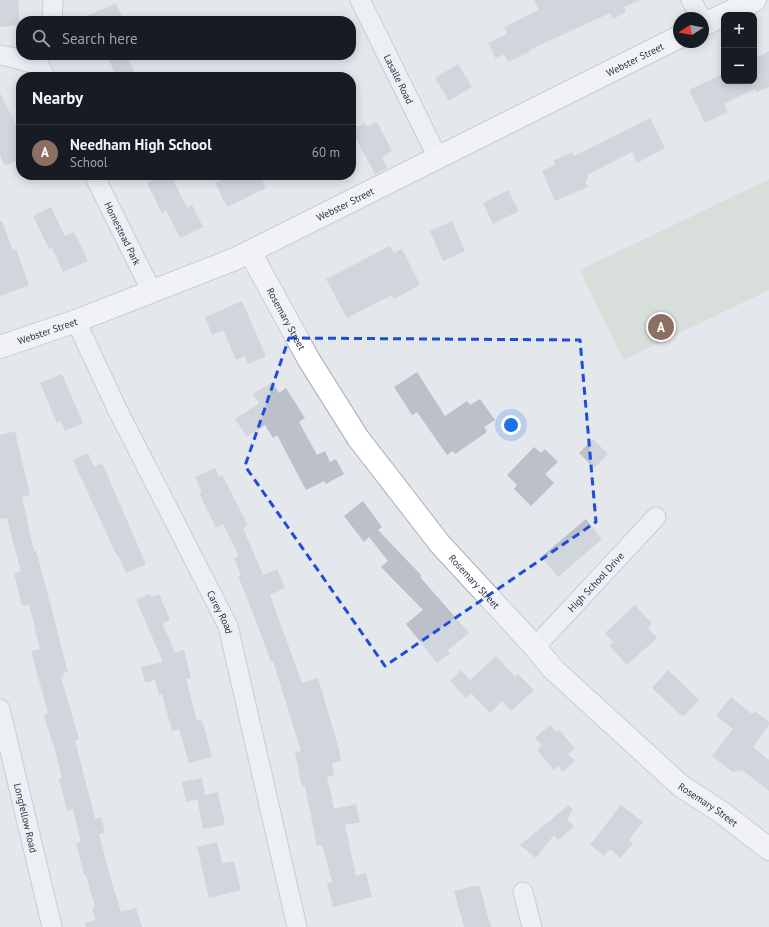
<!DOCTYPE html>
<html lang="en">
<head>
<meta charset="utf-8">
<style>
	:root { --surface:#171b24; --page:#242831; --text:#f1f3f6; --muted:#9ea1a6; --line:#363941; --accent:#d1495b }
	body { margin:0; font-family:"PT Sans",sans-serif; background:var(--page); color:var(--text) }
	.controls { position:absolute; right:12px; top:12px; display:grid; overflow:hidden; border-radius:8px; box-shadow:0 2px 10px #0003 }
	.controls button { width:36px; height:36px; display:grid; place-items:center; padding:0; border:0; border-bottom:1px solid var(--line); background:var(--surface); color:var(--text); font:20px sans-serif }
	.compass { position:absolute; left:673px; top:12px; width:36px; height:36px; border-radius:50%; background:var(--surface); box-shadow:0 2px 10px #0003; rotate:259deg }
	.you { position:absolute; left:511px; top:425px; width:14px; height:14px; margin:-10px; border:3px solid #fff; border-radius:50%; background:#1a73e8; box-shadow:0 0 0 6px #1a73e833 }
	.badge { display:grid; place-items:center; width:26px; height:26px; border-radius:50%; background:var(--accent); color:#fff; font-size:13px; font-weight:700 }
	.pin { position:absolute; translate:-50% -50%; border:2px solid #fff; box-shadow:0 1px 4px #0006 }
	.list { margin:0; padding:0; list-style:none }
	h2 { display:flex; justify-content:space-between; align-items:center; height:52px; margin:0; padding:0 16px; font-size:17px }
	h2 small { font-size:13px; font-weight:400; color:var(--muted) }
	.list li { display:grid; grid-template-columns:26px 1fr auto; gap:12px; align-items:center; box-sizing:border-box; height:56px; padding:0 16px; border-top:1px solid var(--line) }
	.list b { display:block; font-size:15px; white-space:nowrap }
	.list p { margin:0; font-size:13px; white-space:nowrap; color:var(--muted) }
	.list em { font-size:13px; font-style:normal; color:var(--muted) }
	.icon { flex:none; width:22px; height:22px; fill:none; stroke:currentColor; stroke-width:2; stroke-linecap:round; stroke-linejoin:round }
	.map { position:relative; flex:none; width:769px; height:927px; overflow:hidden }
	.search { position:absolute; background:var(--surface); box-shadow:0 2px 10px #0003; left:16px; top:16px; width:340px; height:44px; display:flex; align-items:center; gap:10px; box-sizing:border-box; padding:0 14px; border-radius:16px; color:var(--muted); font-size:15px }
	.panel { position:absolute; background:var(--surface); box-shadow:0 2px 10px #0003; left:16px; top:72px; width:340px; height:108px; border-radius:16px }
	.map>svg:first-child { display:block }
	.green { fill:#c9d6c5 }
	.building { fill:#bbc0ca }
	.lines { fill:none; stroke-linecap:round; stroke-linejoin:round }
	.street-casing { stroke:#a9aeb7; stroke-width:21 }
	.secondary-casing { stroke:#a9aeb7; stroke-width:24 }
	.street { stroke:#f7f8fa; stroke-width:19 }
	.secondary { stroke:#fff; stroke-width:22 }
	.marked { fill:none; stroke:#1d4ed8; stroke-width:3; stroke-dasharray:8 5; stroke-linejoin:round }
	.labels { text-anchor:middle; stroke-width:3; stroke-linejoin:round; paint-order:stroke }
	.street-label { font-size:10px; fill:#2b3445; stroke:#f4f6f9 }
</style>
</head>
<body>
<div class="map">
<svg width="769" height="927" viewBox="0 0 769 927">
	<rect width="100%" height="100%" fill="#e4e7ec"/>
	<path class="green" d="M769,179V290L623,360L580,270Z"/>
	<g class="building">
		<path d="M0,0H18L20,25L0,27Z"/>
		<path d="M534,0H640L624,7L626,12L613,19L610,13L529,50V52L508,62L504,54L496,59L488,43L507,34L504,27L539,10Z"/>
		<path d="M116,3L124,21H76Z"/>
		<path d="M769,51V87L757,92L755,89L724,104L728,112L705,123L689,90L724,73V81H754V59Z"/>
		<path d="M106,55H126L137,77H117Z"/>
		<path d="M458,64L472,87L449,101L435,78Z"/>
		<path d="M0,93L21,135V158L5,166L0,155Z"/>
		<path d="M650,118L665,148L637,163L632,152L587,175L588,179L585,180L588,187L555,201L542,171L555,165L553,161L572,152L574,156Z"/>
		<path d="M377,122L392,151L382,157L387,168L375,174L351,130L365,123L367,127Z"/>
		<path d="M163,175H171L187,208L192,205L203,227L180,238L166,210L162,213L147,183Z"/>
		<path d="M232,175H260L266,188L227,207L215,183Z"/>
		<path d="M508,190L519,211L493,224L483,203Z"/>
		<path d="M51,207L65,236L74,232L88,261L63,272L52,248L49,249L33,216Z"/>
		<path d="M0,221H2L13,251L16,249L29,285L0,296Z"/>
		<path d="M452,221L465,251L443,261L430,231Z"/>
		<path d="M390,246L394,253L402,249L420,285L394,299L392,295L347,318L326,279Z"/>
		<path d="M242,301L266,356L248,364L245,356L236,360L223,330L212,335L205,317Z"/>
		<path d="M417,372L445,416L467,401L470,405L480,399L495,420L484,427L487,432L455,454L453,451L447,455L417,412L412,415L394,387Z"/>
		<path d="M62,374L83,423L65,431L61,421L57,423L40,383Z"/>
		<path d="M272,382L279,393L286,388L305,418L299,422L317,455L325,451L330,462L336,459L344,474L326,484L324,481L306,490L277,435L273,438L265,425L247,437L235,419L259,403L253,394Z"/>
		<path d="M15,431L30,495L22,497L34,551L36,550L68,672L63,673L64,677H61L79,739L75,740L95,819L101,817L105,832L99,834L112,883L121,912L136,908L142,927H86L85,923L95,920L92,907H95L86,875H84L76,843L81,842L73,809L67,811L59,779L62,778L54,746H53L44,715L48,713L31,651L40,649L29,604L22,606L14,573L21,572L7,518L0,519V435Z"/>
		<path d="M593,439L608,454L594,468L579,453Z"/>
		<path d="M534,447L541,453L545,449L558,462L545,474L554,483L531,506L514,489L517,485L507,475Z"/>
		<path d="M88,453L94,467L102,463L146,564L126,573L118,555L117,556L73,460Z"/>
		<path d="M215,468L219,477L222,475L248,525L243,528L263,575L277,569L285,588L270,595L302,683L318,678L339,749L341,761L332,763L334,775L327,777L334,809L356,804L360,822L345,825L356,876L366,873L372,897L333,907L327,884L332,882L322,845L317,846L305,786L302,787L295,752L301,751L273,661L271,662L253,613L238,576L241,575L234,558L239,556L223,524L216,528L199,493L202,492L195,477Z"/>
		<path d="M363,501L382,527L378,530L422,576L420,577L469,633L448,650L450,653L437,663L406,624L423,610L381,567L388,561L369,537L364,542L344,516Z"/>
		<path d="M586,519L602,539L558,577L541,557Z"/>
		<path d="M149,594L151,597L159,594L170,620L162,623L175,652L184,650L191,678L186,679L197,721L202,720L212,757L189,763L179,729L172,731L162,694L159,695L155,680L145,683L141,667L163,662L136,600Z"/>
		<path d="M635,605L652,624L648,628L657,638L627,665L609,645L613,642L605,633Z"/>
		<path d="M496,656L515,677L518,674L534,690L511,711L502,701L490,713L471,693L466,698L450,681L461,670L470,680Z"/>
		<path d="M668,670L699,700L683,717L652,688Z"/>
		<path d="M731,697L752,714L755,711L769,722V725L753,747L769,760V791L742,770L740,772L736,770L734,773L712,756L733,729L716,716Z"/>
		<path d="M550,725L557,733L559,730L575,748L568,754L575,761L563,772L558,766L554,770L537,750L542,745L535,738Z"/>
		<path d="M202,778L205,795L218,792L225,825L203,829L197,799L186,802L182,782Z"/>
		<path d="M569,805L573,810L567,819L574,827L558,840L554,835L536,858L520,845Z"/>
		<path d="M621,805L643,822L629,840L633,843L621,858L610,849L604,856L590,845Z"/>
		<path d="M217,842L222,863L234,861L241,890L209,898L197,847Z"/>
		<path d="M479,885L491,927H464L454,891Z"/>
	</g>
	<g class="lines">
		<g class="street-casing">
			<g id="street">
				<path id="s1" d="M360,0L438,158"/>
				<path d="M691,0L701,18"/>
				<path d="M52,21L53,0"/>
				<path d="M0,55L11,57L40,66L45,77"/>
				<path id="s2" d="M94,175L152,292"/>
				<path id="s3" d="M76,321L118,411L228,626L297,927"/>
				<path id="s4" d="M535,647L656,517"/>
				<path id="s5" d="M0,709L52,927"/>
				<path d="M523,892L532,927"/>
			</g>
		</g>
		<g class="secondary-casing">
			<g id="secondary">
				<path d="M703,25L755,0"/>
				<path id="s6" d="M250,252L309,360L358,438L440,544L535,647L553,669L681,786L721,812L769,849"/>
				<path id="s7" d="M0,347L76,321L235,259L679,37"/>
			</g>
		</g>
		<use href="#street" class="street"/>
		<use href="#secondary" class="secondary"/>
	</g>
	<path d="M0 0H769V927H0ZM289,338L580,340L596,522L385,666L245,466Z" fill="#e4e7ec" fill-opacity=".55" fill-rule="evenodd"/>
	<path class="marked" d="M289,338L580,340L596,522L385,666L245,466Z"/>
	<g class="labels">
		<g class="street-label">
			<text dy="4" stroke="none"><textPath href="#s7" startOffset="698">Webster Street</textPath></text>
			<text dy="4" stroke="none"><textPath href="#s1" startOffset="88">Lasalle Road</textPath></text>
			<text dy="4" stroke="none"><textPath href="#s7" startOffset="374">Webster Street</textPath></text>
			<text dy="4" stroke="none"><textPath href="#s2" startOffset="65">Homestead Park</textPath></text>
			<text dy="4" stroke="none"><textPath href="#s6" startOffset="76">Rosemary Street</textPath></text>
			<text dy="4" stroke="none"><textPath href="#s7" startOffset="50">Webster Street</textPath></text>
			<text dy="4" stroke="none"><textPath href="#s6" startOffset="400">Rosemary Street</textPath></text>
			<text dy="4" stroke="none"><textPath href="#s4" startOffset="89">High School Drive</textPath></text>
			<text dy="4" stroke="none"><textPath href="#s3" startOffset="325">Carey Road</textPath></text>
			<text dy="4" stroke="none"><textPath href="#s6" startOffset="724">Rosemary Street</textPath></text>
			<text dy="4" stroke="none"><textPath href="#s5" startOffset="112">Longfellow Road</textPath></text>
		</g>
	</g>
</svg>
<div class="controls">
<button>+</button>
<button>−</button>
</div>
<svg class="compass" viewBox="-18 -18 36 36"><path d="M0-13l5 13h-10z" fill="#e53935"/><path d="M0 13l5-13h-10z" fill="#9ea1a6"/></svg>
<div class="you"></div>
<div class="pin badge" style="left:661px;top:327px;background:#8d6e63">A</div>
<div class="search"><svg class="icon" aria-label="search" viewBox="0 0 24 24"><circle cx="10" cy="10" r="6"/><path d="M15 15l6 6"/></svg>Search here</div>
<section class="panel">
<h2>Nearby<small></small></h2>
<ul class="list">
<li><span class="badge" style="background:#8d6e63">A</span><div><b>Needham High School</b><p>School</p></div><em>60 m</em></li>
</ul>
</section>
</div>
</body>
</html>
